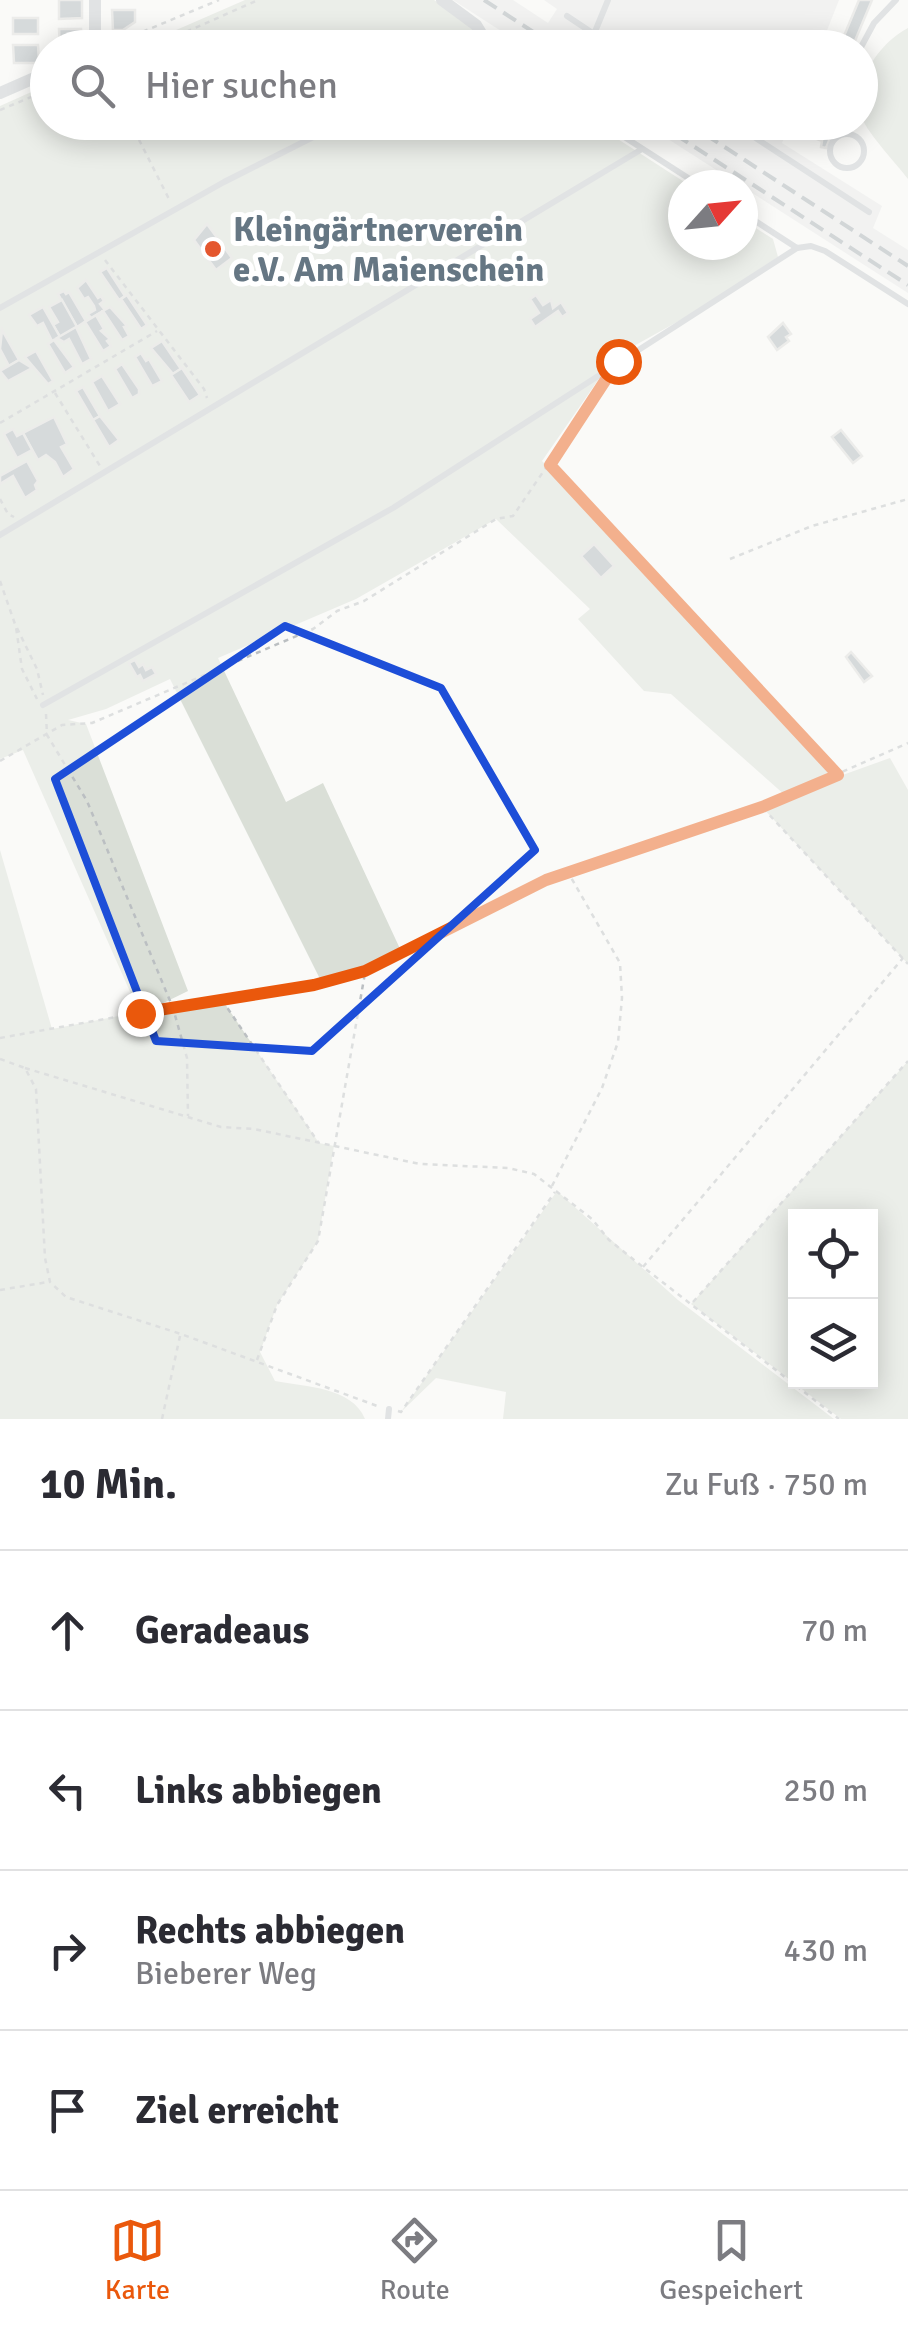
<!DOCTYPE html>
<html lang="de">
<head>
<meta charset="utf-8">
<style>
	:root { --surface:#fff; --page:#f7f7f7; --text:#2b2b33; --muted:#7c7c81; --line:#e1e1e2; --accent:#ea580c }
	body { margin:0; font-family:Signika,sans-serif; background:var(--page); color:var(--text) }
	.controls { position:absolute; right:30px; bottom:30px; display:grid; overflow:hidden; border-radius:0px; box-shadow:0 5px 25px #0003 }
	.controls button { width:90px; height:90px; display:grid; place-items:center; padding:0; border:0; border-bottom:2px solid var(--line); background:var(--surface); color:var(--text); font:50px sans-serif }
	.compass { position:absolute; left:668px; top:170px; width:90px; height:90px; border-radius:50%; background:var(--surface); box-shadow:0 5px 25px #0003; rotate:63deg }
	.stop { position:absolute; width:30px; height:30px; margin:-22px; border:8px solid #ea580c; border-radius:50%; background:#fff }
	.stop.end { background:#ea580c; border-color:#fff; box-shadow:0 2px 10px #0008 }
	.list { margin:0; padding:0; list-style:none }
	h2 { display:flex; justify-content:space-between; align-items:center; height:130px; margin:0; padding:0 40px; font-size:42px }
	h2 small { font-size:32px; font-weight:400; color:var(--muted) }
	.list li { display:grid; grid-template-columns:65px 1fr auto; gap:30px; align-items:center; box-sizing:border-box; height:160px; padding:0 40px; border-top:2px solid var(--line) }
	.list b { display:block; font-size:38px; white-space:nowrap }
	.list p { margin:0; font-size:32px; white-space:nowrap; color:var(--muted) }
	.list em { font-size:32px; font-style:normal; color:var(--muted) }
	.icon { flex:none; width:55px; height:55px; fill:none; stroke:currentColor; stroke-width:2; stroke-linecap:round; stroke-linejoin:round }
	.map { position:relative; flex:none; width:908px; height:1419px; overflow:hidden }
	.search { position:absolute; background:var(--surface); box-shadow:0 5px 25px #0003; left:30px; right:30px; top:30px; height:110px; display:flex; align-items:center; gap:25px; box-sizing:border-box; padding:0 35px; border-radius:55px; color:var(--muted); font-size:38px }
	.sheet { height:770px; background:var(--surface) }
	nav { display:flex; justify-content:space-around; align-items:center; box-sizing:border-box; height:140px; border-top:2px solid var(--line); background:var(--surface); font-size:28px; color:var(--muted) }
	nav a { display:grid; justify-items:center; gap:5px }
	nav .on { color:var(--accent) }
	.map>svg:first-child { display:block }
	.built { fill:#e8e9e9 }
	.green { fill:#dadfd7; fill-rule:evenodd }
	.building { fill:#aab3b9; stroke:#dcdcda; stroke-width:2.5 }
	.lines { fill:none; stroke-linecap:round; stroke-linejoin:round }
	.path { stroke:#bbbfc2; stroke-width:2.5; stroke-dasharray:5 5; stroke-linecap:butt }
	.service { stroke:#c3c8cc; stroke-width:6 }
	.minor { stroke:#c3c8cc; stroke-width:12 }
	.rail { stroke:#a2aab0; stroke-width:4; stroke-dasharray:15 8; stroke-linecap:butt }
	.route { stroke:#ea580c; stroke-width:12 }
	.marked { fill:none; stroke:#1d4ed8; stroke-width:8; stroke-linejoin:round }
	.poi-dot { fill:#e4572e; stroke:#fff; stroke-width:4 }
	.labels { text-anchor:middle; stroke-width:10; stroke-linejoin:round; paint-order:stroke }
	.poi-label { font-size:35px; font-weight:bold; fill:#657683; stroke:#fff; text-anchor:start }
</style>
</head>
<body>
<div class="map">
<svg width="908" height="1419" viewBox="0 0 908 1419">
	<rect width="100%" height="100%" fill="#fafaf8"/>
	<g class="built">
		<path d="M453,0H513L548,23L557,9L544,0H839L820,48L526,47Z"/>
		<path d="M643,123H790L782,143L882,206L873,228L908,250V293Z"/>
	</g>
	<g class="green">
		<path d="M245,0H434L474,26L475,39L470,45L472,48H135Z"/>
		<path d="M908,28V179C897,164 864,130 860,113C853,82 880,42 908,28Z"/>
		<path d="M47,85L48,122L593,123L689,185H683V245H743V220L773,239L778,257L695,312L614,357L542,461L838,775L826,781L890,758L908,790V964L762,807L786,796L671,694L644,691L578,619L590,609L496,519L356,599L218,658L286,802L323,783L402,953L362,971L320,979L170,679L106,709L68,720L86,724L188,991L145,1012L221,998L319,1143L334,1146L318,1241L277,1305L260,1352L275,1381C306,1387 352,1387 365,1419H0V850L52,1029L139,1012L23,750L0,759V106Z"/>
		<path d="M908,1061V1419H841L691,1304ZM796,1216H870V1382H796Z"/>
		<path d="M557,1191L678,1300L834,1419H503L506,1392L436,1378L401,1412Z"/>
	</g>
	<g class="building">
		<path d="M59,0H82V18L59,19Z"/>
		<path d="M859,0H872L852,48H839Z"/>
		<path d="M112,10H135V22L123,30H113Z"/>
		<rect x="13" y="18" width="25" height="16"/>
		<path d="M59,29H81V33H85V43H81V48H60Z"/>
		<path d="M13,45H38L39,63H14Z"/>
		<path d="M807,122L830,124L825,136L830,138L826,148L821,147L822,141L802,133Z"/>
		<path d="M207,224L232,258L216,270L194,240Z"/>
		<path d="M107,268L125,296L119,300L100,272Z"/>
		<path d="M86,280L98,298L101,296L104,301L100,304L105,310L91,318L88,314L95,310L94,306L88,297L84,299L77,288Z"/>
		<path d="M64,291L66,294L69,292L86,321L77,327L58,294Z"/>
		<path d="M127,295L147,325L141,329L121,299Z"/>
		<path d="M536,295L543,305L551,300L553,308L561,302L568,313L562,317L558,311L535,327L530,319L539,313L530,299Z"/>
		<path d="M62,300L77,327L60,337L53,325L58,322L49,307Z"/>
		<path d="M43,307L60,337L52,341L43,323L37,326L29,315Z"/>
		<path d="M110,307L127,326L124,327L129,336L122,340L103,311Z"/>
		<path d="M103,311L97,317L104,329L101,331L110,339L107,341L111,346L103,351L85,322Z"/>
		<path d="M783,323L791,334L786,337L789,341L777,350L768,337Z"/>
		<path d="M76,327L91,359L82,364L69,339L64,342L57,338Z"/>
		<path d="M2,330L19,360L9,366L0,349Z"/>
		<path d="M54,340L74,367L65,373L48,344Z"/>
		<path d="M162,341L181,369L173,374L151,348Z"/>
		<path d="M36,351L53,381L48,384L25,357Z"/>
		<path d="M141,353L146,361L149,359L162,381L152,386L135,357Z"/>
		<path d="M19,360L32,368L8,381L0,371Z"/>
		<path d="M122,364L139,389V394L132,398L115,369Z"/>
		<path d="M182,368L200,395L189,402L171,375Z"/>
		<path d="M102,376L120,404L108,411L92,382Z"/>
		<path d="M83,387L100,416L93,420L76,391Z"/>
		<path d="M100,416L119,440L109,447L93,420Z"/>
		<path d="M54,417L67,444L61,447L74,469L63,477L55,462L46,455L38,460L23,433Z"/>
		<path d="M13,429L17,436L23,433L32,450L17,458L4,434Z"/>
		<path d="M841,430L862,456L853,463L832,437Z"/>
		<path d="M27,461L38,481L35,485L37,490L25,498L13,476L0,484V476Z"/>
		<path d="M594,544L614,566L601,578L581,556Z"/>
		<path d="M851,652L872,676L864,682L846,657Z"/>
		<path d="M135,660L139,667L143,664L146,670L152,667L156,674L143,681L140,675L137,677L129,663Z"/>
	</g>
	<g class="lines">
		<g class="path">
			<path d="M106,47L219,0"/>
			<path d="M150,48L258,0"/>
			<path d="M0,110L48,90"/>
			<path d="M130,122L170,201"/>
			<path d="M105,260L204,389L207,398"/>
			<path d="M55,393L100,466"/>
			<path d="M0,423L157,331"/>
			<path d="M551,466L838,775"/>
			<path d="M0,499L8,514L14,517"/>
			<path d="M730,559L812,526L908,499"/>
			<path d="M0,581L16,627L22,669L37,699"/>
			<path d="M17,628L37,669L43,695"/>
			<path d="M46,714L47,735L87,801L173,1008L187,1058L188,1116"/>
			<path d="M0,761L62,725L92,723L313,629L337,611L364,601L496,519L513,516L603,384"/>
			<path d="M763,808L908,964"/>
			<path d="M222,1000L318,1142"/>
			<path d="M0,1038L221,998L314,985L365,971L546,880L762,807L908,743"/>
			<path d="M0,1059L25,1068L36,1089L45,1258L50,1282L66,1297L181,1334L380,1407"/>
			<path d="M25,1068L221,1127L254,1129L420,1164L508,1168L534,1174L592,1219L609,1240L643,1267L839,1419"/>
			<path d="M552,1186L602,1088L618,1042L622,998L620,963L569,874"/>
			<path d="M643,1267L903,958"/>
			<path d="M0,1290L48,1282"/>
			<path d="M693,1302L908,1061"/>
			<path d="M257,1360L277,1305L318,1241L365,973"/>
			<path d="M398,1411L401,1412L555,1192"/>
			<path d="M162,1419L180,1336"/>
		</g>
		<g class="service">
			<path d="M567,16L615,48"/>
			<path d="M594,34L608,0"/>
			<path d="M860,49L874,23L896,0"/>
			<path d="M601,122L699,185"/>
			<path d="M731,122L869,212"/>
			<path d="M840,122L843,134"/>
			<circle cx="847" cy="151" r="17"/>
			<path d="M743,213L797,248L811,246L825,251L908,304"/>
			<path d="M0,308L224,182L343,122"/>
			<path d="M0,535L642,149"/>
			<path d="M43,705L393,508L797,248"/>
			<path d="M388,1419L389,1409"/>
		</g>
		<g class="minor">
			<path d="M95,0V48"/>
			<path d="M442,0L476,25L490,48"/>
			<path d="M0,93L48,72"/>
		</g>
		<g class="rail">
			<path d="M484,0L558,48"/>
			<path d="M656,122L908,285"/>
			<path d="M686,122L908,266"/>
		</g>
	</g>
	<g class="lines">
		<path class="route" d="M140,1013L314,985L365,971L546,880L762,807L838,775L550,465L618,361"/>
	</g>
	<path d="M0 0H908V1419H0ZM285,626L441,688L535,850L312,1051L156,1041L55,779Z" fill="#fafaf8" fill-opacity=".55" fill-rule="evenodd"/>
	<path class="marked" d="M285,626L441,688L535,850L312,1051L156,1041L55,779Z"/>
	<circle class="poi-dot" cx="213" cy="249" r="10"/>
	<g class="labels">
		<g class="poi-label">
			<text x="233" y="241">Kleingärtnerverein<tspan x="233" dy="40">e.V. Am Maienschein</tspan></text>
		</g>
	</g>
</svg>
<div class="controls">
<button><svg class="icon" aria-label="locate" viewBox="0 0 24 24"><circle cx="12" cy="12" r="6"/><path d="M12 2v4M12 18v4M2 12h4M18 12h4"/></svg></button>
<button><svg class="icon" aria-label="layers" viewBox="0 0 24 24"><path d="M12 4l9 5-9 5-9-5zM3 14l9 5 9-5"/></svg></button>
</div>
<svg class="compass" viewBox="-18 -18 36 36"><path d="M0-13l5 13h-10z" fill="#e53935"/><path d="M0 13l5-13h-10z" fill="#7c7c81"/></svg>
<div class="stop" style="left:618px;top:361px"></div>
<div class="stop end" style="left:140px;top:1013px"></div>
<div class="search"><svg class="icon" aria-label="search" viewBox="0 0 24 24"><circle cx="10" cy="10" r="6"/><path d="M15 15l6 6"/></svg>Hier suchen</div>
</div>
<section class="sheet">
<h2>10 Min.<small>Zu Fuß · 750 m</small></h2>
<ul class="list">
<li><svg class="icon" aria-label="ahead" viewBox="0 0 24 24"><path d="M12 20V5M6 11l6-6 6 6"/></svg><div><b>Geradeaus</b></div><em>70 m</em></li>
<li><svg class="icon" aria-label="left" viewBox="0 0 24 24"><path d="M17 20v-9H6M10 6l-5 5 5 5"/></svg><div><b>Links abbiegen</b></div><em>250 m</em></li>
<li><svg class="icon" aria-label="right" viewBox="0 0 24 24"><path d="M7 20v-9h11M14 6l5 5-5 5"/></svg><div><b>Rechts abbiegen</b><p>Bieberer Weg</p></div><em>430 m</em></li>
<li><svg class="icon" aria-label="arrive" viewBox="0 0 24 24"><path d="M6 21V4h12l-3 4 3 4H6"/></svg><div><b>Ziel erreicht</b></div></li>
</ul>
</section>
<nav>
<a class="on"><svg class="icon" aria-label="map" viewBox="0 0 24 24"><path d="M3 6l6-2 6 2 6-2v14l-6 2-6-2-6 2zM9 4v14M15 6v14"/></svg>Karte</a>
<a><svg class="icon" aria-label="directions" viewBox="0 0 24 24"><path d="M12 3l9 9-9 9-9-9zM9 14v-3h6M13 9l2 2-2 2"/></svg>Route</a>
<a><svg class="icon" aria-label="saved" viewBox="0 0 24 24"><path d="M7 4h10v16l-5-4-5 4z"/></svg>Gespeichert</a>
</nav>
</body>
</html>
